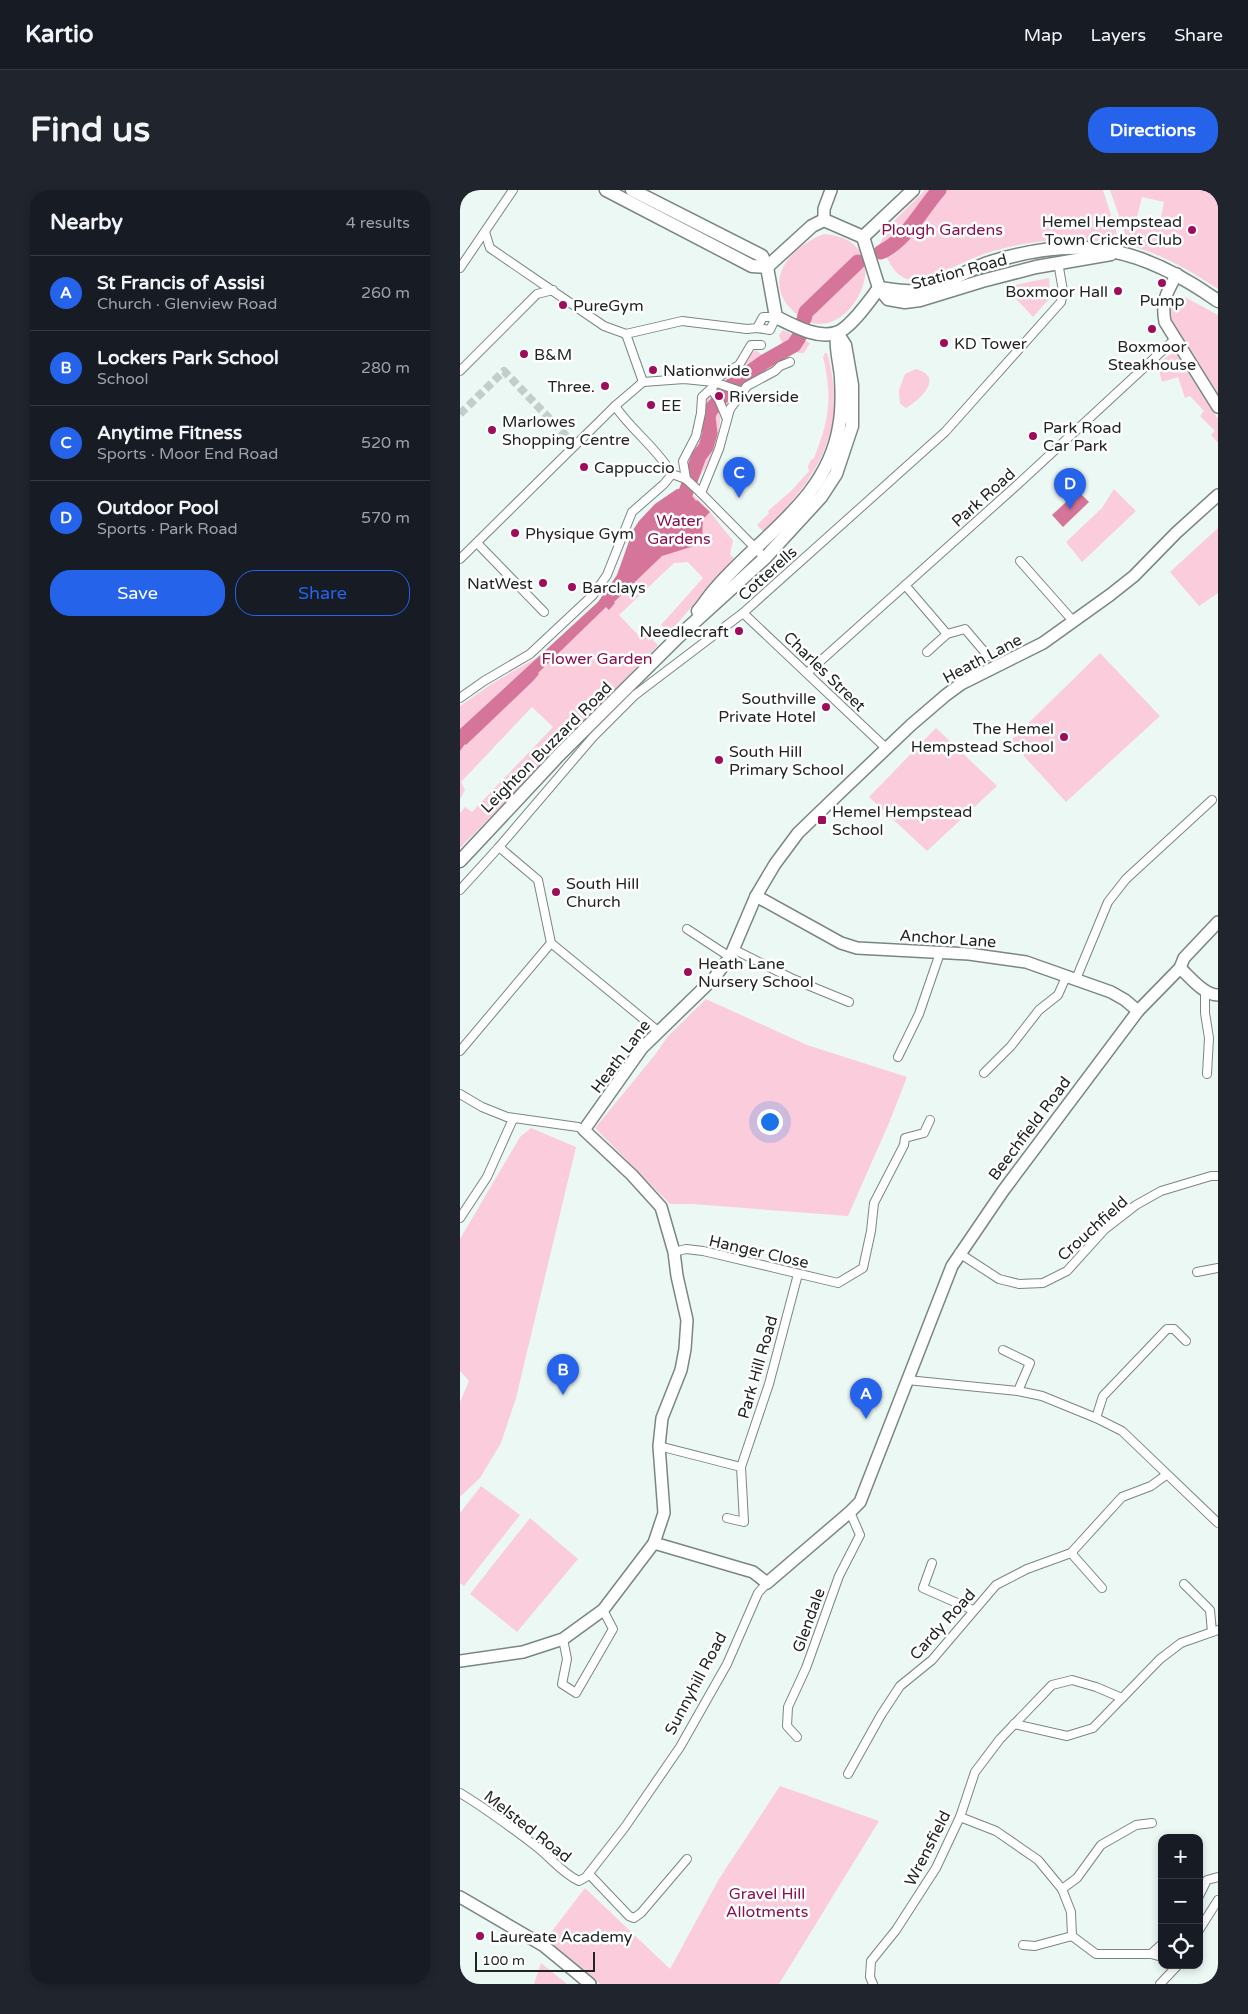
<!DOCTYPE html>
<html lang="en">
<head>
<meta charset="utf-8">
<style>
	:root { --surface:#171b24; --page:#20242c; --text:#f1f3f6; --muted:#9ea1a6; --line:#363941; --accent:#2563eb }
	body { margin:0; font-family:"Varela Round",sans-serif; background:var(--page); color:var(--text) }
	.controls { position:absolute; right:15px; bottom:15px; display:grid; overflow:hidden; border-radius:10px; box-shadow:0 2px 8px #0003 }
	.controls button { width:45px; height:45px; display:grid; place-items:center; padding:0; border:0; border-bottom:1px solid var(--line); background:var(--surface); color:var(--text); font:25px sans-serif }
	.scale { position:absolute; left:15px; bottom:12px; width:120px; box-sizing:border-box; padding-left:5px; border:2px solid #212624; border-top:0; font-size:14px; line-height:18px; white-space:nowrap; color:#212624; -webkit-text-stroke:4px #fff; paint-order:stroke }
	.you { position:absolute; left:309px; top:931px; width:18px; height:18px; margin:-12px; border:4px solid #fff; border-radius:50%; background:#1a73e8; box-shadow:0 0 0 8px #1a73e833 }
	.badge { display:grid; place-items:center; width:32px; height:32px; border-radius:50%; background:var(--accent); color:#fff; font-size:16px; font-weight:700 }
	.pin { position:absolute; translate:-50% -41px; filter:drop-shadow(0 1px 2px #0008) }
	.pin::after { content:''; position:absolute; top:26px; width:18px; height:15px; background:inherit; clip-path:polygon(0 0,100% 0,50% 100%) }
	.list { margin:0; padding:0; list-style:none }
	h2 { display:flex; justify-content:space-between; align-items:center; height:65px; margin:0; padding:0 20px; font-size:21px }
	h2 small { font-size:16px; font-weight:400; color:var(--muted) }
	.list li { display:grid; grid-template-columns:32px 1fr auto; gap:15px; align-items:center; box-sizing:border-box; height:75px; padding:0 20px; border-top:1px solid var(--line) }
	.list b { display:block; font-size:19px; white-space:nowrap }
	.list p { margin:0; font-size:16px; white-space:nowrap; color:var(--muted) }
	.list em { font-size:16px; font-style:normal; color:var(--muted) }
	.actions { display:flex; gap:10px; padding:15px 20px }
	.actions a { flex:1; padding:11px 0; border:1px solid var(--accent); border-radius:20px; text-align:center; font-size:18px; color:var(--accent) }
	.actions .main { background:var(--accent); color:#fff }
	.icon { flex:none; width:28px; height:28px; fill:none; stroke:currentColor; stroke-width:2; stroke-linecap:round; stroke-linejoin:round }
	.map { position:relative; flex:none; width:758px; height:1794px; overflow:hidden; border-radius:20px }
	header { display:flex; align-items:center; gap:30px; box-sizing:border-box; height:70px; padding:0 25px; background:var(--surface); border-bottom:1px solid var(--line) }
	header strong { font-size:24px }
	nav { display:flex; gap:28px; margin-inline-start:auto; font-size:18px }
	.intro { display:flex; align-items:center; justify-content:space-between; box-sizing:border-box; height:120px; padding:0 30px }
	h1 { margin:0; font-size:35px }
	.button { padding:12px 22px; border-radius:20px; background:var(--accent); color:#fff; font-size:18px; font-weight:700 }
	main { display:flex; gap:30px; padding:0 30px }
	aside { flex:1; background:var(--surface); border-radius:20px; box-shadow:0 2px 8px #0003 }
	.map>svg:first-child { display:block }
	.green { fill:#fbcddc; fill-rule:evenodd }
	.water { fill:#d5759a }
	.lines { fill:none; stroke-linecap:round; stroke-linejoin:round }
	.river { stroke:#d5759a; stroke-width:15 }
	.street-tunnel { stroke:#c3ceca; stroke-width:8; stroke-dasharray:8 4; stroke-linecap:butt }
	.street-casing { stroke:#7a8681; stroke-width:10 }
	.secondary-casing { stroke:#7a8681; stroke-width:14 }
	.primary-casing { stroke:#7a8681; stroke-width:15 }
	.street { stroke:#fff; stroke-width:8 }
	.secondary { stroke:#fff; stroke-width:11 }
	.primary { stroke:#fff; stroke-width:12 }
	.poi-dot { fill:#9d0d5a; stroke:#fff; stroke-width:2 }
	.labels { text-anchor:middle; stroke-width:5; stroke-linejoin:round; paint-order:stroke }
	.poi-label { font-size:16px; fill:#212624; stroke:#fff; text-anchor:start }
	.park-label { font-size:16px; fill:#87124e; stroke:#fff }
	.street-label { font-size:16px; fill:#212624; stroke:#fff }
</style>
</head>
<body>
<header>
<strong>Kartio</strong>
<nav><a>Map</a><a>Layers</a><a>Share</a></nav>
</header>
<div class="intro"><h1>Find us</h1><a class="button">Directions</a></div>
<main>
<aside>
<h2>Nearby<small>4 results</small></h2>
<ul class="list">
<li><span class="badge">A</span><div><b>St Francis of Assisi</b><p>Church · Glenview Road</p></div><em>260 m</em></li>
<li><span class="badge">B</span><div><b>Lockers Park School</b><p>School</p></div><em>280 m</em></li>
<li><span class="badge">C</span><div><b>Anytime Fitness</b><p>Sports · Moor End Road</p></div><em>520 m</em></li>
<li><span class="badge">D</span><div><b>Outdoor Pool</b><p>Sports · Park Road</p></div><em>570 m</em></li>
</ul>
<div class="actions"><a class="main">Save</a><a>Share</a></div>
</aside>
<div class="map">
<svg width="758" height="1794" viewBox="0 0 758 1794">
	<rect width="100%" height="100%" fill="#ecf8f3"/>
	<g class="green">
		<path d="M465,0H643L658,47L652,53C638,55 624,51 610,50C583,49 552,55 527,63C506,69 466,94 447,89C433,85 426,66 420,53L429,36Z"/>
		<path d="M650,0H758V99C728,79 703,65 669,55ZM682,7L704,12L699,36L676,31Z"/>
		<path d="M364,44C440,50 396,144 353,133C349,132 343,128 339,126C334,123 330,118 326,113C305,83 337,54 364,44Z"/>
		<path d="M589,88L590,108L573,127L545,97Z"/>
		<path d="M721,105L758,125V205L732,168L712,132L711,119L714,112Z"/>
		<path d="M323,140L350,153L344,163C333,164 322,156 319,145Z"/>
		<path d="M296,160L315,176L283,192L275,203L261,224L258,248L249,273L239,287L227,274L239,245L246,209L255,198L280,179L289,164Z"/>
		<path d="M715,161L758,229V253L751,245L755,241L740,226L744,221L730,206L725,208L718,187L702,192L697,174Z"/>
		<path d="M365,163H367L369,169C372,186 376,205 374,222C369,271 337,308 304,342L297,335L309,323L308,321L331,301L349,281L348,276L351,270L354,268C369,230 373,208 363,167Z"/>
		<path d="M456,179C485,187 460,210 446,218L440,214L439,200L445,184Z"/>
		<path d="M217,299C237,298 260,337 273,350L270,365L274,368L209,443L201,435L243,388L228,372L214,373L159,425L181,448L188,445L198,455L0,658V623L5,617L12,622L93,537L72,517L1,592L5,600L0,609V516L33,493L83,464L138,412L154,391L179,331L195,314Z"/>
		<path d="M654,299L676,321L622,372L606,352L642,318Z"/>
		<path d="M758,338V403L739,416L710,382Z"/>
		<path d="M640,463L700,526L606,612L550,551Z"/>
		<path d="M476,538L537,596L467,661L409,607Z"/>
		<path d="M246,809L347,855L447,887L429,933L388,1026L232,1014H210L135,938L194,866L208,846Z"/>
		<path d="M71,938L116,957L56,1208L41,1253L20,1288L0,1307V1212L9,1191L0,1181V1049L60,947Z"/>
		<path d="M21,1296L60,1325L4,1396L0,1393V1323Z"/>
		<path d="M70,1328L118,1369L57,1442L10,1404Z"/>
		<path d="M320,1596L419,1631L319,1794H140L86,1749L125,1698L210,1779L259,1689Z"/>
		<path d="M81,1773L107,1794H74Z"/>
	</g>
	<g class="water">
		<path d="M217,299L229,302L236,311L237,310L250,322L243,329L242,349L231,357L202,366L154,412L155,413L149,420L146,417L78,483L79,484L73,491L6,555L5,554L0,561V539L138,412L157,385L173,340L179,331L195,314Z"/>
		<path d="M618,301L629,312L603,337L592,325Z"/>
	</g>
	<g class="lines">
		<g class="river">
			<path d="M421,62C446,51 461,20 479,0"/>
			<path d="M344,129L346,122L398,72"/>
			<path d="M215,316L226,302L239,266L246,257L250,243L248,227L250,221L272,195L304,172L334,155L339,147"/>
		</g>
		<path class="street-tunnel" d="M0,224L44,181L110,250"/>
		<g class="street-casing">
			<g id="street">
				<path d="M25,42L30,58L144,136L166,144L222,131L287,139L297,138L310,140L316,127H303L297,138"/>
				<path d="M0,78L53,0"/>
				<path d="M166,144L183,192"/>
				<path d="M0,181L77,104L93,100"/>
				<path d="M264,184L279,175L291,155H301"/>
				<path d="M261,186L255,189L254,192L283,202"/>
				<path d="M251,199L259,210L267,229"/>
				<path d="M155,216C172,241 197,258 212,284"/>
				<path d="M212,284L226,289L241,303L305,368"/>
				<path d="M241,303L259,259L270,219L287,196L315,181L320,176L330,172"/>
				<path d="M17,353L84,422"/>
				<path d="M0,369L155,216L183,192L224,189L254,192L253,197L242,207L241,223L236,246L223,271L226,289"/>
				<path d="M560,371L614,432"/>
				<path d="M445,395L487,444L505,439L528,466"/>
				<path d="M283,423L427,559"/>
				<path d="M467,462L487,444"/>
				<path d="M347,483L556,296L715,149"/>
				<path d="M0,508L24,491L70,464L133,405L147,385L172,322L204,294L212,284"/>
				<path d="M39,657L78,690L91,753L198,841"/>
				<path d="M0,700L39,657L133,547L175,505L283,423L485,242L601,112L603,101L598,72"/>
				<path d="M227,739L270,767"/>
				<path d="M273,759L333,789L389,812"/>
				<path d="M616,789L648,712L666,689L752,610"/>
				<path d="M745,801V823L749,848L747,884"/>
				<path d="M0,861L91,753"/>
				<path d="M438,867L459,824L480,763"/>
				<path d="M524,883L551,856L579,820L598,805L606,787"/>
				<path d="M0,904L22,917L47,927L118,937L124,940"/>
				<path d="M0,1028L27,987L53,929"/>
				<path d="M214,1062L226,1059L243,1061L378,1093L403,1078L411,1041L414,1013L444,955L445,948L464,943L470,930"/>
				<path d="M499,1063L539,1089L559,1094L583,1093L607,1081L645,1039L676,1015L701,1001L751,986H758"/>
				<path d="M737,1082L758,1078"/>
				<path d="M543,1160L570,1173L558,1201"/>
				<path d="M447,1190L558,1201L582,1206L636,1228L662,1241L758,1333"/>
				<path d="M636,1228L643,1206L707,1139H714L726,1151"/>
				<path d="M199,1256L281,1277"/>
				<path d="M267,1328L284,1332L281,1277L309,1194L338,1084"/>
				<path d="M611,1363L642,1398"/>
				<path d="M472,1373L463,1398L513,1420"/>
				<path d="M724,1394L750,1420L752,1442"/>
				<path d="M103,1449L107,1469L102,1494L116,1503L153,1439L143,1420"/>
				<path d="M554,1534L607,1546L633,1538L700,1469L721,1453L758,1440"/>
				<path d="M337,1547L327,1536L328,1517L346,1478L379,1386L400,1345L390,1322"/>
				<path d="M388,1584L421,1525L440,1496L472,1470L536,1395L567,1379L611,1363L662,1307L691,1296L706,1285"/>
				<path d="M0,1603C27,1619 52,1638 77,1657C91,1668 102,1683 119,1691L126,1687L165,1637L220,1557L267,1474L298,1403L307,1393"/>
				<path d="M500,1627L536,1641L578,1670L602,1699L611,1722L612,1746L636,1764H691L702,1767"/>
				<path d="M129,1684L169,1726L174,1728L181,1723L227,1669"/>
				<path d="M602,1699L617,1688L641,1655L676,1635L692,1633"/>
				<path d="M739,1706L747,1690L758,1687"/>
				<path d="M739,1740L758,1710"/>
				<path d="M563,1755L575,1756L612,1746"/>
				<path d="M691,1764L702,1754"/>
				<path d="M413,1794L410,1787L411,1771L436,1740L476,1678L500,1627L515,1582L540,1549L592,1495L612,1490L636,1497L662,1508"/>
				<path d="M700,1794L718,1775"/>
			</g>
		</g>
		<g class="secondary-casing">
			<g id="secondary">
				<path d="M364,30V19L371,0"/>
				<path d="M717,84C707,102 701,111 705,132L758,217"/>
				<path d="M296,706L381,753L397,758L509,764L566,772L651,802L665,810L678,821"/>
				<path d="M720,778C730,787 744,805 758,805"/>
				<path d="M194,1353L293,1382L307,1393L390,1322L400,1312L492,1076L543,1001L678,821L720,778L724,768L758,732"/>
				<path d="M0,1471L63,1462L103,1449L143,1420L194,1353L204,1323L199,1256L202,1228L221,1180L225,1159L227,1130L217,1086L214,1062L201,1017L172,985L124,940L182,858L254,788L270,767L296,706L315,674L338,643L366,616L451,535L486,505L501,494L583,453L650,405L674,386L716,343L758,305"/>
				<path d="M0,1707L84,1756L130,1794"/>
			</g>
		</g>
		<g class="primary-casing">
			<g id="primary">
				<path d="M146,0L292,76L307,77"/>
				<path d="M172,0L302,66L307,77L316,127C333,135 356,149 376,143C390,139 410,110 419,98"/>
				<path d="M403,47L419,98L428,109L445,112L460,110L522,91L576,77L651,64"/>
				<path d="M403,47L453,0"/>
				<path d="M307,77L352,36L364,30L403,47"/>
				<path d="M419,98C430,99 442,102 453,101C476,100 508,79 531,72C622,44 682,57 758,111"/>
				<path d="M238,421C245,413 250,404 257,397C302,345 367,309 379,237C382,222 382,204 381,188C380,172 375,159 377,143"/>
				<path d="M0,671L99,565L218,447L305,368L361,307L376,284L392,236V195L385,155L377,143"/>
			</g>
		</g>
		<use href="#street" class="street"/>
		<use href="#secondary" class="secondary"/>
		<use href="#primary" class="primary"/>
	</g>
	<g class="poi-dot">
		<circle cx="732" cy="40" r="5"/>
		<circle cx="702" cy="93" r="5"/>
		<circle cx="658" cy="101" r="5"/>
		<circle cx="103" cy="115" r="5"/>
		<circle cx="692" cy="139" r="5"/>
		<circle cx="484" cy="153" r="5"/>
		<circle cx="64" cy="164" r="5"/>
		<circle cx="193" cy="180" r="5"/>
		<circle cx="145" cy="196" r="5"/>
		<circle cx="259" cy="206" r="5"/>
		<circle cx="191" cy="215" r="5"/>
		<circle cx="32" cy="240" r="5"/>
		<circle cx="573" cy="246" r="5"/>
		<circle cx="124" cy="277" r="5"/>
		<circle cx="55" cy="343" r="5"/>
		<circle cx="83" cy="393" r="5"/>
		<circle cx="112" cy="397" r="5"/>
		<circle cx="279" cy="441" r="5"/>
		<circle cx="366" cy="517" r="5"/>
		<circle cx="604" cy="547" r="5"/>
		<circle cx="259" cy="570" r="5"/>
		<rect x="357" y="625" width="10" height="10" rx="2.5"/>
		<circle cx="96" cy="702" r="5"/>
		<circle cx="228" cy="782" r="5"/>
		<circle cx="20" cy="1746" r="5"/>
	</g>
	<g class="labels">
		<g class="poi-label">
			<text x="722" y="37" text-anchor="end">Hemel Hempstead<tspan x="722" dy="18">Town Cricket Club</tspan></text>
			<text x="648" y="107" text-anchor="end">Boxmoor Hall</text>
			<text x="702" y="116" text-anchor="middle">Pump</text>
			<text x="113" y="121">PureGym</text>
			<text x="494" y="159">KD Tower</text>
			<text x="692" y="162" text-anchor="middle">Boxmoor<tspan x="692" dy="18">Steakhouse</tspan></text>
			<text x="74" y="170">B&amp;M</text>
			<text x="203" y="186">Nationwide</text>
			<text x="135" y="202" text-anchor="end">Three.</text>
			<text x="269" y="212">Riverside</text>
			<text x="201" y="221">EE</text>
			<text x="42" y="237">Marlowes<tspan x="42" dy="18">Shopping Centre</tspan></text>
			<text x="583" y="243">Park Road<tspan x="583" dy="18">Car Park</tspan></text>
			<text x="134" y="283">Cappuccio</text>
			<text x="65" y="349">Physique Gym</text>
			<text x="73" y="399" text-anchor="end">NatWest</text>
			<text x="122" y="403">Barclays</text>
			<text x="269" y="447" text-anchor="end">Needlecraft</text>
			<text x="356" y="514" text-anchor="end">Southville<tspan x="356" dy="18">Private Hotel</tspan></text>
			<text x="594" y="544" text-anchor="end">The Hemel<tspan x="594" dy="18">Hempstead School</tspan></text>
			<text x="269" y="567">South Hill<tspan x="269" dy="18">Primary School</tspan></text>
			<text x="372" y="627">Hemel Hempstead<tspan x="372" dy="18">School</tspan></text>
			<text x="106" y="699">South Hill<tspan x="106" dy="18">Church</tspan></text>
			<text x="238" y="779">Heath Lane<tspan x="238" dy="18">Nursery School</tspan></text>
			<text x="30" y="1752">Laureate Academy</text>
		</g>
		<g class="park-label">
			<text x="482" y="45">Plough Gardens</text>
			<text x="219" y="336">Water<tspan x="219" dy="18">Gardens</tspan></text>
			<text x="137" y="474">Flower Garden</text>
			<text x="307" y="1709">Gravel Hill<tspan x="307" dy="18">Allotments</tspan></text>
		</g>
		<g class="street-label">
			<text transform="translate(499 81) rotate(-15)" y="6">Station Road</text>
			<text transform="translate(523 307) rotate(-42)" y="6">Park Road</text>
			<text transform="translate(307 383) rotate(-42)" y="6">Cotterells</text>
			<text transform="translate(522 468) rotate(-28)" y="6">Heath Lane</text>
			<text transform="translate(365 481) rotate(44)" y="6">Charles Street</text>
			<text transform="translate(86 557) rotate(-45)" y="6">Leighton Buzzard Road</text>
			<text transform="translate(488 748) rotate(4)" y="6">Anchor Lane</text>
			<text transform="translate(160 866) rotate(-53)" y="6">Heath Lane</text>
			<text transform="translate(569 938) rotate(-53)" y="6">Beechfield Road</text>
			<text transform="translate(632 1038) rotate(-42)" y="6">Crouchfield</text>
			<text transform="translate(299 1061) rotate(13)" y="6">Hanger Close</text>
			<text transform="translate(297 1177) rotate(-74)" y="6">Park Hill Road</text>
			<text transform="translate(348 1430) rotate(-70)" y="6">Glendale</text>
			<text transform="translate(482 1434) rotate(-48)" y="6">Cardy Road</text>
			<text transform="translate(235 1493) rotate(-62)" y="6">Sunnyhill Road</text>
			<text transform="translate(68 1636) rotate(38)" y="6">Melsted Road</text>
			<text transform="translate(467 1658) rotate(-63)" y="6">Wrensfield</text>
		</g>
	</g>
</svg>
<div class="controls">
<button>+</button>
<button>−</button>
<button><svg class="icon" aria-label="locate" viewBox="0 0 24 24"><circle cx="12" cy="12" r="6"/><path d="M12 2v4M12 18v4M2 12h4M18 12h4"/></svg></button>
</div>
<div class="scale">100 m</div>
<div class="you"></div>
<div class="pin badge" style="left:406px;top:1229px">A</div>
<div class="pin badge" style="left:103px;top:1205px">B</div>
<div class="pin badge" style="left:279px;top:308px">C</div>
<div class="pin badge" style="left:610px;top:319px">D</div>
</div>
</main>
</body>
</html>
